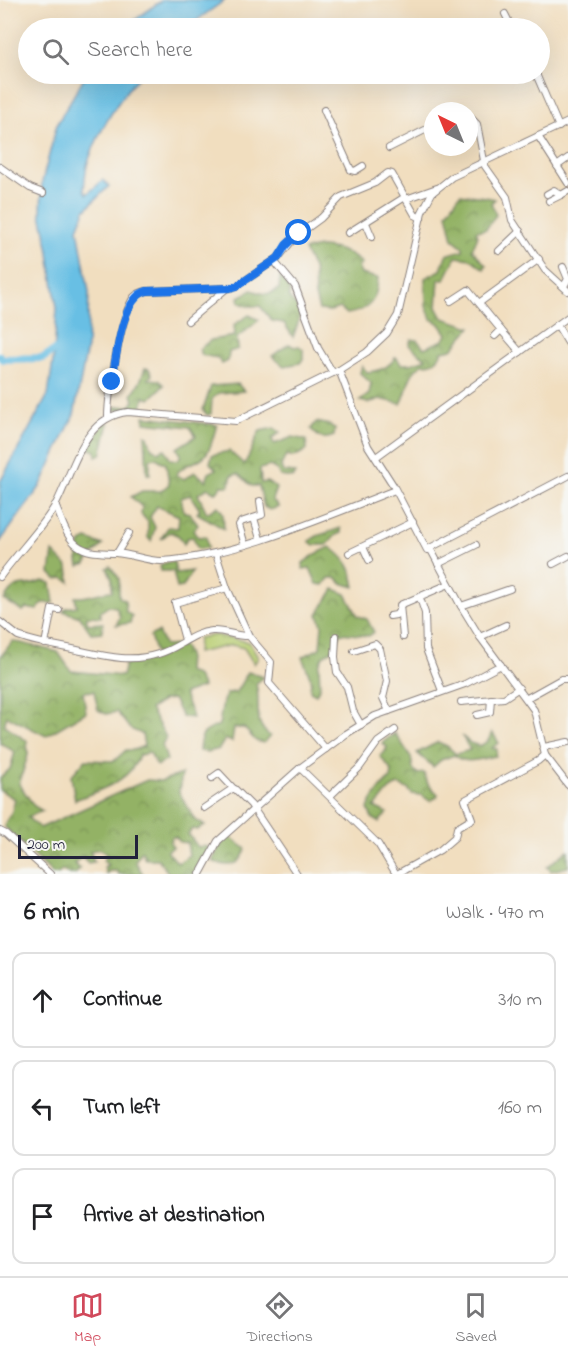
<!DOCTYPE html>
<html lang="en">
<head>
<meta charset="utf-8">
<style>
	:root { --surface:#fff; --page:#f6f6f6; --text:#202124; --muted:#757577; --line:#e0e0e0; --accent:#d1495b }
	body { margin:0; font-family:"Indie Flower",sans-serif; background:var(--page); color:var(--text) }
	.compass { position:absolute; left:424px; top:102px; width:54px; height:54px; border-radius:50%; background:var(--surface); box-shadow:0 6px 24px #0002; rotate:317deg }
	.scale { position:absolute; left:18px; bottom:15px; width:120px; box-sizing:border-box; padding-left:6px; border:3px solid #22223b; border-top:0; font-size:16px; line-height:21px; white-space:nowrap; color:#22223b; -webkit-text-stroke:4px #f6f6f2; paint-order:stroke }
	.stop { position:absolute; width:18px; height:18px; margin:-14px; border:4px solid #1a73e8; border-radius:50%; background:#fff }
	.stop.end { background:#1a73e8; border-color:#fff; box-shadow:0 2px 6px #0008 }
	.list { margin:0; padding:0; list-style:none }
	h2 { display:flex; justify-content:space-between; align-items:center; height:78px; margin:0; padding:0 24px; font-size:26px }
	h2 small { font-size:20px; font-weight:400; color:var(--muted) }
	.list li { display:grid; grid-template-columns:39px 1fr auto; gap:18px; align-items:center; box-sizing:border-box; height:96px; margin:0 12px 12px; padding:0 12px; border:2px solid var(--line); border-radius:12px }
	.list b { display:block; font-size:22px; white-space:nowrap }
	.list em { font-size:20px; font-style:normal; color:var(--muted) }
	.icon { flex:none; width:33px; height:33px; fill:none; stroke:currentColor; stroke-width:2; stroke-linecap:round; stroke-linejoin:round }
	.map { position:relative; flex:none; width:568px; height:874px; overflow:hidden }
	.search { position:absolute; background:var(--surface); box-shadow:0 6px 24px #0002; left:18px; right:18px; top:18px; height:66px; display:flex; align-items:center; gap:15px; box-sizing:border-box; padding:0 21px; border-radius:33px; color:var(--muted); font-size:22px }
	.sheet { height:402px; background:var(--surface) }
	nav { display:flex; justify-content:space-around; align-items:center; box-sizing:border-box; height:84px; border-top:2px solid var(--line); background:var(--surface); font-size:16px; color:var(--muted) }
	nav a { display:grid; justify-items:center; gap:3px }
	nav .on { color:var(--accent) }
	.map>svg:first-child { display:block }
	.grass { fill:url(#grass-tufts); stroke:#6e7857; stroke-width:1.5 }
	.forest { fill:url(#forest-crowns); stroke:#5a6a50; stroke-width:1.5; fill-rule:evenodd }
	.water { fill:#67bfe4; stroke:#447090; stroke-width:1.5 }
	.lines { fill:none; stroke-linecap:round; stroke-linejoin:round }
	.river { stroke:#67bfe4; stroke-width:8 }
	.minor-casing { stroke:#8a807d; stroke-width:8 }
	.minor { stroke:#fff; stroke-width:6 }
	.route { stroke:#1a73e8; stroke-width:8 }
</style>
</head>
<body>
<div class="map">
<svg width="568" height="874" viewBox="0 0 568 874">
	<defs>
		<pattern id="grass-tufts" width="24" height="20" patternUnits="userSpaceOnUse" patternTransform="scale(1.5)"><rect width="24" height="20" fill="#bacf73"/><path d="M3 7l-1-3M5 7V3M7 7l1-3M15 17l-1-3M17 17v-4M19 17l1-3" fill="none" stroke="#a0b164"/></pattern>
		<pattern id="forest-crowns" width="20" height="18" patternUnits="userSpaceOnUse" patternTransform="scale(1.5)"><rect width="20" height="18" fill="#93b265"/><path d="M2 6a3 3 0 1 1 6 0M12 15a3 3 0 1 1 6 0" fill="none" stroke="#789054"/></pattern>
	</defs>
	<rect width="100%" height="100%" fill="#f6f6f2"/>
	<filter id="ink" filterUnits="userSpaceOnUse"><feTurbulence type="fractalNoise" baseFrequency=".0167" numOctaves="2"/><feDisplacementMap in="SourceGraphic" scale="12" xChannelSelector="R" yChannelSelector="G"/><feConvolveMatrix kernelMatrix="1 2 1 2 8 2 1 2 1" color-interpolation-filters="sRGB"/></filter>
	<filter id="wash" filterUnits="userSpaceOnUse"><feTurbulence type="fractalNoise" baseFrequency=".008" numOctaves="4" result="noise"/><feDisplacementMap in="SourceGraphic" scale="24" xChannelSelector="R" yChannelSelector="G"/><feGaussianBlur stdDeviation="1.35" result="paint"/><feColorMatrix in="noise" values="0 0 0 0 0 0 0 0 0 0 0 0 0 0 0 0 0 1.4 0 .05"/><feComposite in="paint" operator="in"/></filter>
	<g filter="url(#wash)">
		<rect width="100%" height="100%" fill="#f1debf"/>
		<path class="grass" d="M216,635L249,642L258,658L254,664L244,648L232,645L197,653L198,638Z"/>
		<g class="forest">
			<path d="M460,194C473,196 481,195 495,199L491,203L496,215L486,229L476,231L478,236L472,249L486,265L484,269L471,259L456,257L445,279H439L437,307L443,318L471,327L452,349L442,351C437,362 434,364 422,364C404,379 411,386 401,404L380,399L368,403L360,401L369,394L371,383L360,373L362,366L367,372C380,371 388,368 396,357L401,364H411L426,359L409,345L411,339L417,340L424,348L444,340L447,334L440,324L431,319L426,305L425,278L441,270L446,255L463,250V247L453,239L447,213Z"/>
			<path d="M320,247C340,248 347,252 362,263L358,267L361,274L378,278C377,301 370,310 347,314L340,308L330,311L319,310L315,296L314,271L304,250Z"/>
			<path d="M280,276L290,290L289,298L302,312L293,337L284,323L272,321L260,306H248L240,303L239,297L252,290C264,294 268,296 279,289Z"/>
			<path d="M249,315L259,320L237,338L238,349L229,352L228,361L222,364L217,358L202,355L199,349L211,340L235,336L234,325Z"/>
			<path d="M289,344L294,347L299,346L303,349V359L300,363L284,366L272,356Z"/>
			<path d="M145,368L149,369L152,375L148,379L159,380L164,385L150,399L144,397L142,409L113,410V407L130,406L134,401L132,394L140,382Z"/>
			<path d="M238,384L244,391L219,393L212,399L211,414L207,415L203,410L211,386Z"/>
			<path d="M144,416L217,425C214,433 212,446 207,453C199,465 183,462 176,475L184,479L195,472L206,481L209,473L216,469L210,463L212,455L229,451L244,464C252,453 253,442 260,431L274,428L280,432L272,439L274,444L293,437L306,440L307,450L294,457L286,455L281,466L283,472L295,473L293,478L280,476L277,470L270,466L260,469L261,483L267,482L276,488L272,500L279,507L270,510L264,507L259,486H252L238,474L232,475L229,486H221L216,493L208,488L198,494L207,513L218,506L223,513L224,529L197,513L200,510L190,495L181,498L184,512L190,513L198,525L193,531L198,537L206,536L208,548L198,549L193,537L187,538L184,544L179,536L170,532L161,539L168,527L178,528L179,516L157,506L150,517L155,527L151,541L148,538V522L141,514L142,507L131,497L142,491H161L169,484L166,464L156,458L150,459V474H147L145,435L148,436L151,447L158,452L165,449L170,459L178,460L181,455L177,448L196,436L190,427L145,422Z"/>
			<path d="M104,422L109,423L101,455L96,456V451L90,449V446Z"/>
			<path d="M316,422L330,425L335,429L334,436C322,441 319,438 311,429Z"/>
			<path d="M341,528V533L336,535L327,545H314L309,541L317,536Z"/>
			<path d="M87,539L103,545L91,556L86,564L79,566C77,556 76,544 87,539Z"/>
			<path d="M330,547C346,558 352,568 355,587L341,583L337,578H329L324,585L317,584L310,568L303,569V563L316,554Z"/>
			<path d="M53,552L68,567L70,582L64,578L56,579L50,573Z"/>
			<path d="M168,562H174L176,573L192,571L183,587L177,588L173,571H161L160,565Z"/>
			<path d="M110,566L119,578V597L125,600L126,612L132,616L130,623L116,625L120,617L116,607L109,606L100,612L101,617L90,616L86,618L88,624L103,623L102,632L91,633L80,617L63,611L66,608L77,606L75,597C88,598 98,592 112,591V579L107,568Z"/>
			<path d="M43,581L51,583L54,603H43L37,610L26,608L23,611L4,600C18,577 23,590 43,581Z"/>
			<path d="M334,589L346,594L358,616L367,619L374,632L369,636L341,633L335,648L323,656L319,665L320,688L316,694L310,691L311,679L302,657L320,648L322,625L318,614Z"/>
			<path d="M158,632L165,646L183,645L188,655L187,672L196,675L203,687L184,694L193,718L182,717L173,699L164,700L150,709L166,737L162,745L167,760L157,766L150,753L139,755C130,783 99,790 75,800L71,776L85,760L114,761L126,750H134L144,746L142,734L130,729L117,712L106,714L98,710L94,691L83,692L86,712L46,736L7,716L4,725L27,741L28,755L19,784L34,806L43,811L27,817L40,828L147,780L162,781L182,774L179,792L195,820L205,825L197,830L192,829L188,834L198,847L205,846L210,849L197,874H169L158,859H145L142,851L135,861L143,874H118L117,871H109L106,874L104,867L108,865L103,861L107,855L100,849L90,851L94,862L88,863L83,857L74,863L80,869L75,874H69L62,870L58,874H53L4,826L12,811L15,799L0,790V778L10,769L15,752L0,743V657L13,641L58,652L71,671L122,676L125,664L157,658L150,636ZM172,837H176L180,842L187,843L189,855L178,863L167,851L173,847L170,842Z"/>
			<path d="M248,672L263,677L256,684C262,704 251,722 270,736L264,743L256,741L244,728H234L232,742L225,739L219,749L208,752L199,751C200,733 203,732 219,725L223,701L227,693L236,692Z"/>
			<path d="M492,732L499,743L492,748L497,749L496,756C482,758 465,766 454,755L441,760L433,767L417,753L438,742L447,746L456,754L470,750L462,736L470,743L480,746L488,741Z"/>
			<path d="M395,733L411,757L413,769L418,774L424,773L428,784L438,794L437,797L430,801L421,795L412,794L408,789L399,785C386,788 384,800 374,807L387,813L379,822L372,818L368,809C370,801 383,783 391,778L392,771L380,756L384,753L387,747L382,743Z"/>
			<path d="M229,836L246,849C240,867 229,868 212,861L223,840Z"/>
			<path d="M568,850V867L551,871L547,867Z"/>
		</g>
		<g class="water">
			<path d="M162,0H225L186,28H124Z"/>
			<path d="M86,74H141C119,98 99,130 88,162C85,171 85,181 84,190L87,194L103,180L109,186L85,210L78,229L89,292L87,347L74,415L40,487L0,542V482L48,395L54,354L57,308L48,246L41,214L42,182L57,124Z"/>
		</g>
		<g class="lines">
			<path class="river" d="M0,356L3,359L43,358L63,345"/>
		</g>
	</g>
	<g filter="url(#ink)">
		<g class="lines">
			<g class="minor-casing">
				<g id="minor">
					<path d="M505,14L512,28"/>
					<path d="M528,74L537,76"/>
					<path d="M536,74L559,127"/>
					<path d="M324,110L351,170L355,171L363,166"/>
					<path d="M469,116L477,124L485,166L507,197L512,220L545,270L568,291"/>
					<path d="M538,136L568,183"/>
					<path d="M389,148L433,126"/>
					<path d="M557,166L568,158"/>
					<path d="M0,167L30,188L43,193"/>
					<path d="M547,194L554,190L561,195L568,191"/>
					<path d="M406,199L437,188"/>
					<path d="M549,201L561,195"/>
					<path d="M366,223L372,237"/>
					<path d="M348,233L405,197"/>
					<path d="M499,251L520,231"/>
					<path d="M274,261L295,286L318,348L333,373"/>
					<path d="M563,267L568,279L564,286"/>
					<path d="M451,301L468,290L501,330L495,336"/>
					<path d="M479,303L539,259"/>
					<path d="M188,321L227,288"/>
					<path d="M557,325L568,343"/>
					<path d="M501,330L520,352"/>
					<path d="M339,370L368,446L393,485L427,550H431L461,606L480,637L534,710L545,755L568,785"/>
					<path d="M108,417C108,395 121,314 134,297C138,293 142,292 147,291L230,288L237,286L278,258L295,237L321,218L341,197L375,183L388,173L392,174L415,215L421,218"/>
					<path d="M376,457L568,317"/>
					<path d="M55,505C61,517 65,536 77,545C89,554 102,552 116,553C131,554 146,561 161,561C239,556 322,518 395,490"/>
					<path d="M254,518L260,539"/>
					<path d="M245,545L239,525L241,522L262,515L260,501"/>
					<path d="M363,547L369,560"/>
					<path d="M428,549L568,476"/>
					<path d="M117,553L129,533"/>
					<path d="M349,553L413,522"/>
					<path d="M216,554L227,588L249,636L271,662L269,683L326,749"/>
					<path d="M438,564L476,545"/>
					<path d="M553,564L568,556"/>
					<path d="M0,577C16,554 43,528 56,504C74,470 82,417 128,412L236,421L339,370L367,352L387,333L398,315L422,212L432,193L452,177L568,122"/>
					<path d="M420,598L425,613L426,649L442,691"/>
					<path d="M461,606L510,589"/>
					<path d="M390,616L396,615L399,611"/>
					<path d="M0,622L18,636L27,639C43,644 60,646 77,650C105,656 130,663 158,654C178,649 191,633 212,631C225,630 236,637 249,636"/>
					<path d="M336,636L335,657L337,672L347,687L353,711L361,725"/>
					<path d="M403,637L400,605L449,584"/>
					<path d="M480,637L506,625"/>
					<path d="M185,640L175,603L227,588"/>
					<path d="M45,644L52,609L59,610"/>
					<path d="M354,651L375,644L380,649L387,681L383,698L389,711"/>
					<path d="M527,698L561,679H568"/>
					<path d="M461,702L504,698L519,688"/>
					<path d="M477,715L490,712L491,699"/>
					<path d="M544,747L568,742"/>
					<path d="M300,768L378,844L396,874"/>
					<path d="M212,778L219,773L233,788"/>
					<path d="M330,796L360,767L378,742L395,730"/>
					<path d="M204,808L232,789H235L251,805L297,874"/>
					<path d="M0,831L6,834L50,874"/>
					<path d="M200,874L218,841L300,768L346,734L375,716L465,684L501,665"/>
					<path d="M397,874L440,850L455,837L457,828L472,819L465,800L538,761L545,755"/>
				</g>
			</g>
			<use href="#minor" class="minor"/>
		</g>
	</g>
	<g class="lines" filter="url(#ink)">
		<path class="route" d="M112,382C116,359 121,297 147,291L230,288L237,286L278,258L286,245L299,233"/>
	</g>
</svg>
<svg class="compass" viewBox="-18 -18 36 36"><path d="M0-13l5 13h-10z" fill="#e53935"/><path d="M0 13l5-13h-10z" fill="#757577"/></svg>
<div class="scale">200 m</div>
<div class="stop" style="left:299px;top:233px"></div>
<div class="stop end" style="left:112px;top:382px"></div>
<div class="search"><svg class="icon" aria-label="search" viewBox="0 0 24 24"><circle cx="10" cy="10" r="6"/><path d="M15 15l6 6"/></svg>Search here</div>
</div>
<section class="sheet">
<h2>6 min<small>Walk · 470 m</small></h2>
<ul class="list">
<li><svg class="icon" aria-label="ahead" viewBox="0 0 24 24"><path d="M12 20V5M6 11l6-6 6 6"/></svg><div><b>Continue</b></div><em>310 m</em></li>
<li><svg class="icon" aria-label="left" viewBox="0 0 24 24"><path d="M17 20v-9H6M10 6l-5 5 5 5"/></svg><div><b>Turn left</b></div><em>160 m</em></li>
<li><svg class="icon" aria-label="arrive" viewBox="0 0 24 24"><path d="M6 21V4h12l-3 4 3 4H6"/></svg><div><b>Arrive at destination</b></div></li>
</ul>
</section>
<nav>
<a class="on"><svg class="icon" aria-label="map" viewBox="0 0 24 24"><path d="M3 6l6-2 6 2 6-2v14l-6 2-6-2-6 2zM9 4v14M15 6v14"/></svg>Map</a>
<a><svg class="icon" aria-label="directions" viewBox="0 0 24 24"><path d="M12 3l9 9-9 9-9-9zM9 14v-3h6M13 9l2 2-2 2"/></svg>Directions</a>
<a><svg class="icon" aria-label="saved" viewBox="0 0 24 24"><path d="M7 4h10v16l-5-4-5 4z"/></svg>Saved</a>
</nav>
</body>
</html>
